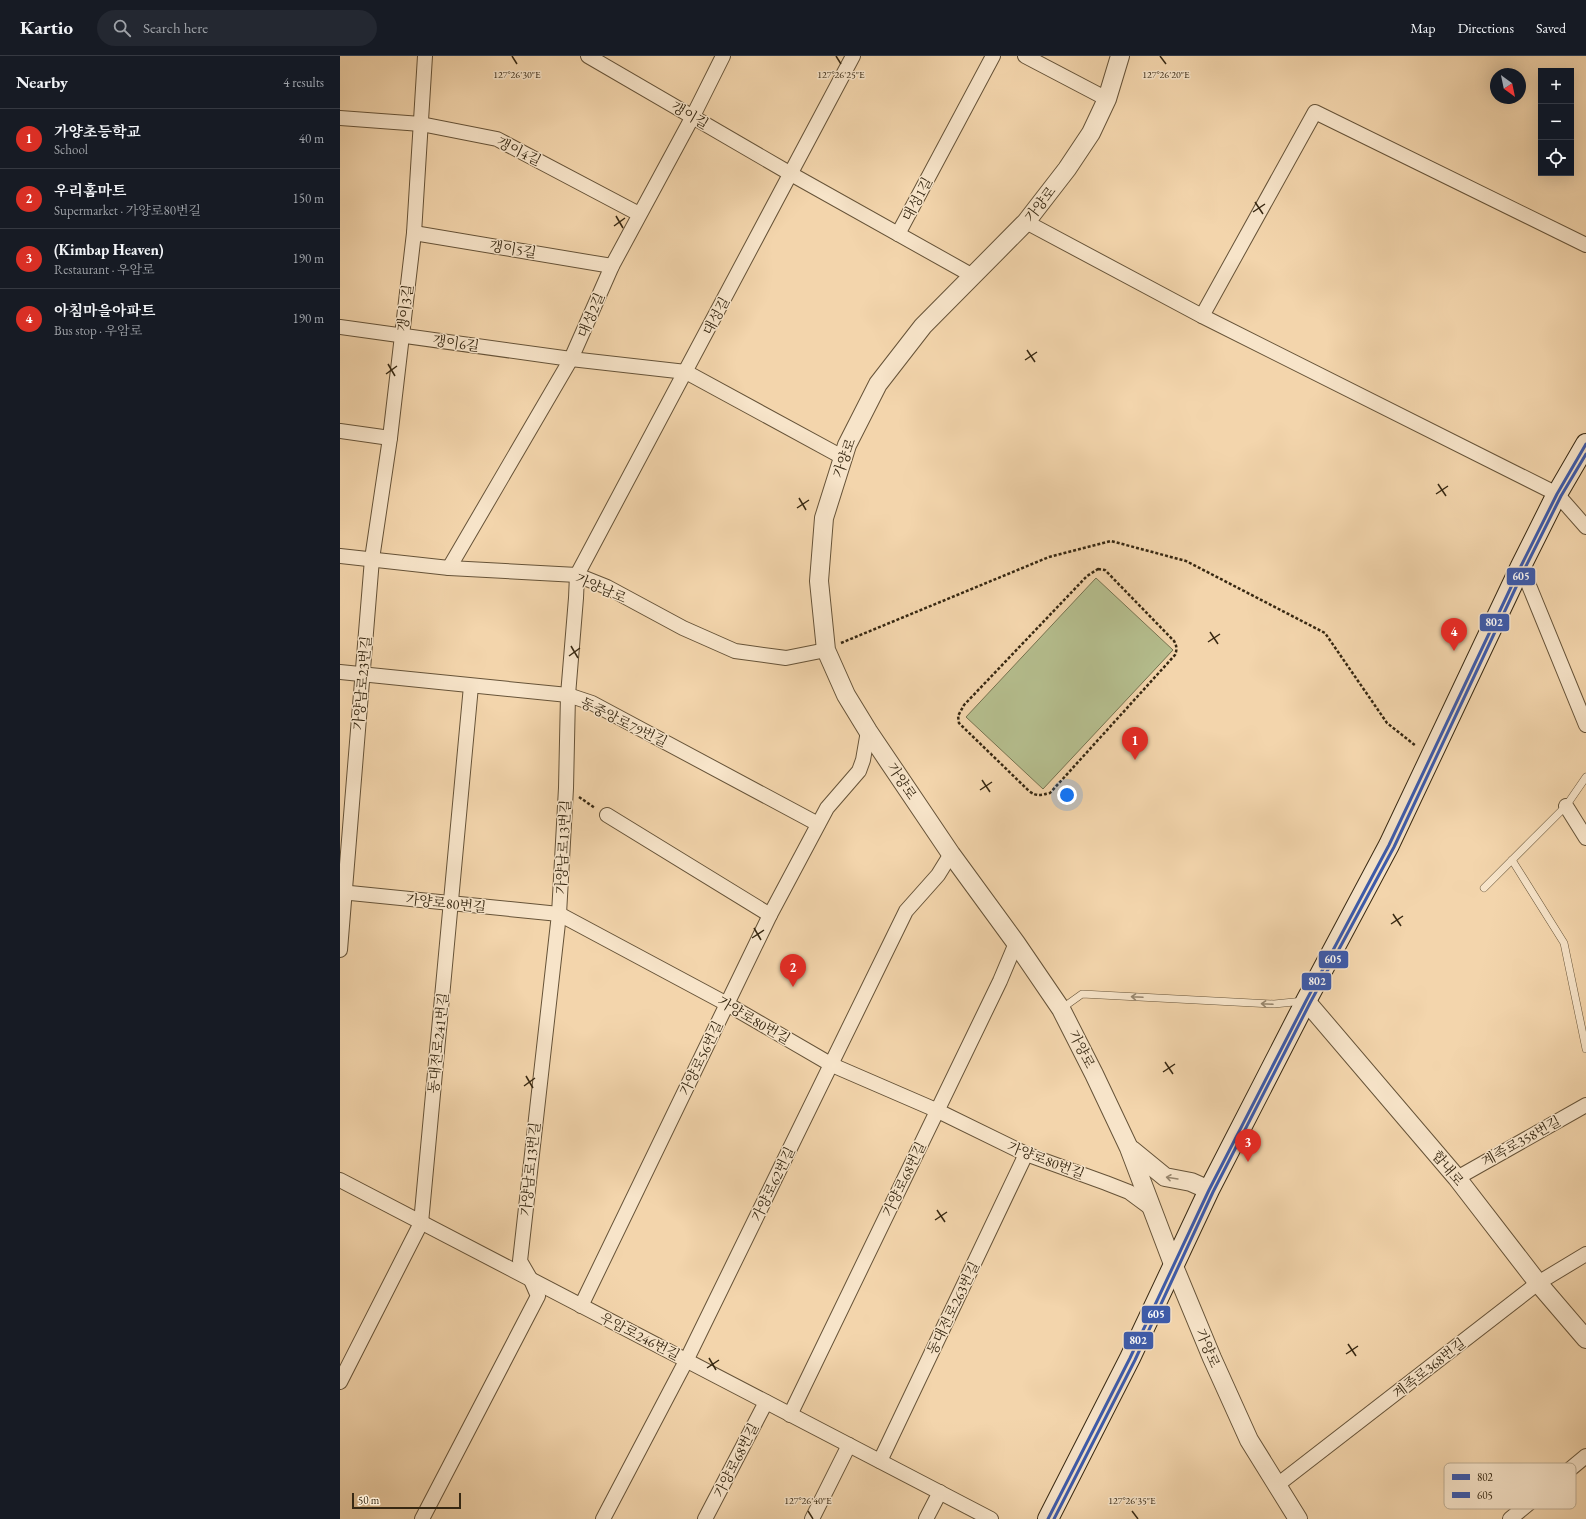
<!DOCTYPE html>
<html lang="en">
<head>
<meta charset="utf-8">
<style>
	:root { --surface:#171b24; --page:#242831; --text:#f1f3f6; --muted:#9ea1a6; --line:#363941; --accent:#d93025 }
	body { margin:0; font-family:"EB Garamond","Noto Serif KR",serif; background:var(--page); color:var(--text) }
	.controls { position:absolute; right:12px; top:12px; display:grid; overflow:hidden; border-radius:0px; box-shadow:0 4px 16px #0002 }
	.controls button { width:36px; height:36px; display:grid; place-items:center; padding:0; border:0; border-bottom:1px solid var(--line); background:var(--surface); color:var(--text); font:20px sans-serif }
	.compass { position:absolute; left:1150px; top:12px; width:36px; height:36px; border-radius:50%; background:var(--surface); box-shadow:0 4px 16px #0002; rotate:147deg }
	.scale { position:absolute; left:12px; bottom:10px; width:109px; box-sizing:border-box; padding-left:4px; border:2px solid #372812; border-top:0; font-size:11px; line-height:14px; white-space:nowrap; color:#372812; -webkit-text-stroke:3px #f7e4c9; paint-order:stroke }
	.you { position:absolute; left:727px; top:739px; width:14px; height:14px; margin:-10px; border:3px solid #fff; border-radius:50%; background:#1a73e8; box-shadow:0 0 0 6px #1a73e833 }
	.badge { display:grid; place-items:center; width:26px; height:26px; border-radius:50%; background:var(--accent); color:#fff; font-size:13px; font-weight:700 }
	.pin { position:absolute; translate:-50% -33px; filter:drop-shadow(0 1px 2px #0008) }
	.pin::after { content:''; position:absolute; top:21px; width:14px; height:12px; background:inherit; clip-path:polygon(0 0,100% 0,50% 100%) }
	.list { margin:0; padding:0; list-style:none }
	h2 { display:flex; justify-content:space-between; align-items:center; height:52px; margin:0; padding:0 16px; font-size:17px }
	h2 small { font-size:13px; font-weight:400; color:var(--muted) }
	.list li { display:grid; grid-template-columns:26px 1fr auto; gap:12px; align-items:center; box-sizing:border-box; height:60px; padding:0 16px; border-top:1px solid var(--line) }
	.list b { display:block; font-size:15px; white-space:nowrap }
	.list p { margin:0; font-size:13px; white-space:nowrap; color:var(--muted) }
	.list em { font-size:13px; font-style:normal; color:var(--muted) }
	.icon { flex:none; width:22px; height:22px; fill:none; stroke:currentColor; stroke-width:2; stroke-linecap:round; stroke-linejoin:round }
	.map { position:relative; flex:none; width:1246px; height:1463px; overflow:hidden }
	header { display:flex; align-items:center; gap:24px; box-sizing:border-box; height:56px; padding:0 20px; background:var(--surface); border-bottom:1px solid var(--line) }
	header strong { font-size:19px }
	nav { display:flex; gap:22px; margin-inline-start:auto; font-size:14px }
	.search { width:280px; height:36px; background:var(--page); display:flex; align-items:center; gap:10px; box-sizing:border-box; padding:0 14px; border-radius:22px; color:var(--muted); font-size:15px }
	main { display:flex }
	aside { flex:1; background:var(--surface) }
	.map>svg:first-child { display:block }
	.green { fill:#b5be8e; stroke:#767350 }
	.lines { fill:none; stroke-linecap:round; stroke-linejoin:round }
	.service-casing { stroke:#665338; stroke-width:8 }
	.minor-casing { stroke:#665338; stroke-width:16 }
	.tertiary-casing { stroke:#665338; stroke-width:20 }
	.secondary-casing { stroke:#372812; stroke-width:22 }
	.path { stroke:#372812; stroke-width:2.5; stroke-dasharray:3 2; stroke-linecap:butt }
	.service { stroke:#f7e4c9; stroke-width:7 }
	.minor { stroke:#f7e4c9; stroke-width:14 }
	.tertiary { stroke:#f7e4c9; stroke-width:18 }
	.secondary { stroke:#f7e4c9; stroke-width:20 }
	.bus-1-casing { stroke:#f7e4c9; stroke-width:6 }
	.bus-2-casing { stroke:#f7e4c9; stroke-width:6 }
	.bus-1 { stroke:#3d5bab; stroke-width:3 }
	.bus-2 { stroke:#3d5bab; stroke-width:3 }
	.oneway { stroke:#97866e }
	.ticks { fill:none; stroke:#372812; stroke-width:1.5 }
	.labels { text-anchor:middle; stroke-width:3; stroke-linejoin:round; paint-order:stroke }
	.street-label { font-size:14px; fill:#372812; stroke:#f7e4c9 }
	.key { fill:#f7e4c9; stroke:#bdac92; stroke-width:1 }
	.key-label { font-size:11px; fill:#372812 }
	.ticks-label { font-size:10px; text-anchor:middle; fill:#372812; stroke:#f7e4c9; stroke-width:3; stroke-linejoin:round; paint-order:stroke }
	.line-badge { stroke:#f7e4c9; stroke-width:1.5 }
	.badge-label { font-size:11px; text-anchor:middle; font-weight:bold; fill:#fff }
</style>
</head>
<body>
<header>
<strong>Kartio</strong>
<div class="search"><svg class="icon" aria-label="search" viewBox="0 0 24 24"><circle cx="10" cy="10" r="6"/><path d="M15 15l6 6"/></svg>Search here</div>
<nav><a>Map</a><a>Directions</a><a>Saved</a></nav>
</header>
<main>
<aside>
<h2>Nearby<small>4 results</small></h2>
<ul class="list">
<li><span class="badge">1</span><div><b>가양초등학교</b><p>School</p></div><em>40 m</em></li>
<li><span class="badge">2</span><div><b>우리홈마트</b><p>Supermarket · 가양로80번길</p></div><em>150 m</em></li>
<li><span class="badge">3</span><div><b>(Kimbap Heaven)</b><p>Restaurant · 우암로</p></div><em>190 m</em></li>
<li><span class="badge">4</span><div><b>아침마을아파트</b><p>Bus stop · 우암로</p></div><em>190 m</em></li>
</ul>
</aside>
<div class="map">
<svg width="1246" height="1463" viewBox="0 0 1246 1463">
	<rect width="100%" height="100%" fill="#f3d5ac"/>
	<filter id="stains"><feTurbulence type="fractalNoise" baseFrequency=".005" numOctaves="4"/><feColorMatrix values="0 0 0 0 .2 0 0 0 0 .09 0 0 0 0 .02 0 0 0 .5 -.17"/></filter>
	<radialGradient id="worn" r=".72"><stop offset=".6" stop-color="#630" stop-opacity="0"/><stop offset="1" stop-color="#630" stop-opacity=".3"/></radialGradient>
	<path class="green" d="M756,522L833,594L703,733L626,661Z"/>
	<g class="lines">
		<g class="service-casing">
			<g id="service">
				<path d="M1172,804L1224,887L1246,993"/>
				<path d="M1144,832L1226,750L1246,721"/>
				<path d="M721,953L742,938L934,948L964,945"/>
			</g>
		</g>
		<g class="minor-casing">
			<g id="minor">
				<path d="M248,0L451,118L633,220"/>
				<path d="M685,0L767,43"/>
				<path d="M0,62L81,68L157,83L299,158"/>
				<path d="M686,166L862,260L1217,438L1246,471"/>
				<path d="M74,177L272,210"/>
				<path d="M558,178L653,0"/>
				<path d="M862,260L975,56L1246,189"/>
				<path d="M0,271L231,303L346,316L504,402"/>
				<path d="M0,375L50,382"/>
				<path d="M0,500L109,512L237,519L267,531L343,572L395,595L446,602L486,594"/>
				<path d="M1181,510L1246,669"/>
				<path d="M109,512L231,303L272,210L353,60L383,0"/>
				<path d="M0,616L228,639L252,647L478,768"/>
				<path d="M1226,750L1246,782"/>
				<path d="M267,759L430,859"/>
				<path d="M0,836L219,858L387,948L492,1009L596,1054L686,1098L766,1127L789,1136L812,1153"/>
				<path d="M0,894L32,503L50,382L74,177L85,0"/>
				<path d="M1117,1122L1246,1049"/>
				<path d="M0,1124L651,1463"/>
				<path d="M241,1250L430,859L487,752L519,715L523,704L528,675"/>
				<path d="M0,1326L81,1167L131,630"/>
				<path d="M450,1359L660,925L676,887"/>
				<path d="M540,1405L686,1098"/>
				<path d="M936,1430L1198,1227L1246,1198"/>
				<path d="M82,1463L198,1240L191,1224L180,1205L219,858L226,732L228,639L236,542L237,519L513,0"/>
				<path d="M263,1463L346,1305L566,855L598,819L611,798"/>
				<path d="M365,1463L426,1346"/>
				<path d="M472,1463L509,1389"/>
				<path d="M586,1463L600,1436"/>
				<path d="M1170,1463L1246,1400"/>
			</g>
		</g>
		<g class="tertiary-casing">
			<g id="tertiary">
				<path d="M780,0L767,43L751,77L727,113L686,166L583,270L538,328L507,389L484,462L479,525L486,594L506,639L528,675L611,798L676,887L721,953L754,1018L789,1092L833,1208L872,1302L909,1384L958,1463"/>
				<path d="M966,945L1117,1122L1198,1227L1246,1283"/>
				<path d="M792,1094L825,1121L851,1126L869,1134"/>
			</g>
		</g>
		<g class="secondary-casing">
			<path id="secondary" d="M708,1463L790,1302L869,1134L966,945L1049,789L1181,510L1217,438L1246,388"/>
		</g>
		<g class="path">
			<path d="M758,513L765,514L834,585C837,590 837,594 835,599L710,737C701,739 697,741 689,735L623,671L619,667L618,660L624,649L747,520Z"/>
			<path d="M501,587L709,501L771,485L846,505L985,577L1047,667L1076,690"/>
			<path d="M239,741L255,752"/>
		</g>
		<use href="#service" class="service"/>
		<use href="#minor" class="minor"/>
		<use href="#tertiary" class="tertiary"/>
		<use href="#secondary" class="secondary"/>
		<g class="bus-1-casing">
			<path id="bus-1" d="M708,1463L790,1302L869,1134L966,945L1049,789L1181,510L1217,438L1246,388"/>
		</g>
		<g class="bus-2-casing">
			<path id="bus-2" d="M714,1463L795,1304L873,1136L970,947L1054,791L1185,512L1221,440L1246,398"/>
		</g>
		<use href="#bus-1" class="bus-1"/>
		<use href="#bus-2" class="bus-2"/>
	</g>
	<defs><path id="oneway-shaft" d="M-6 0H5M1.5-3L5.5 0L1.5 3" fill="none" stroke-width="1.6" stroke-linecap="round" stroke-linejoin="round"/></defs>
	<g class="oneway">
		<use href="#oneway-shaft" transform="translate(797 941) rotate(-177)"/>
		<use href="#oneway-shaft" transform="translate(927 948) rotate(-177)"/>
		<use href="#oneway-shaft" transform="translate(832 1122) rotate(-171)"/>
	</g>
	<path class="ticks" d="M172,0L177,8M496,0L501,8M820,0L826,8M915,146L923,158M913,156L925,148M276,160L283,172M274,170L285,162M687,294L695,306M685,304L697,296M48,308L55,320M46,318L57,310M1098,428L1106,440M1096,438L1108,430M459,442L466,454M457,452L469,444M870,576L878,588M868,586L880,578M231,590L238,602M229,600L240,592M642,724L650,736M640,734L652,726M1053,858L1061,870M1051,868L1063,860M414,872L421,884M412,882L424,874M825,1006L833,1018M823,1016L835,1008M186,1020L193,1032M184,1030L195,1022M597,1154L605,1166M595,1164L607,1156M1008,1288L1016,1300M1006,1298L1018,1290M369,1302L376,1314M367,1312L379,1304M468,1455L473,1463M792,1455L798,1463"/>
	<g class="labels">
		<g class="street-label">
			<text transform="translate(350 59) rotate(30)" y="5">갱이길</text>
			<text transform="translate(179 95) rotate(26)" y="5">갱이4길</text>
			<text transform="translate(577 143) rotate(-62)" y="5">대성1길</text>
			<text transform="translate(700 148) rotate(-52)" y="5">가양로</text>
			<text transform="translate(173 193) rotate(9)" y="5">갱이5길</text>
			<text transform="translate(65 252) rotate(-83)" y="5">갱이3길</text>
			<text transform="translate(251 259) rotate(-67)" y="5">대성2길</text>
			<text transform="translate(376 260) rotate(-62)" y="5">대성길</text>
			<text transform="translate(116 287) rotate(8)" y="5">갱이6길</text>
			<text transform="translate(504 402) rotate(-70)" y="5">가양로</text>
			<text transform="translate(261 532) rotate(23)" y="5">가양남로</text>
			<text transform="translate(22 627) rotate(-85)" y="5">가양남로23번길</text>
			<text transform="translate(284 666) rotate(26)" y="5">동중앙로79번길</text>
			<text transform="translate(562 725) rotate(56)" y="5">가양로</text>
			<text transform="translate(223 791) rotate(-87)" y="5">가양남로13번길</text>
			<text transform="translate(106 847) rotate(6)" y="5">가양로80번길</text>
			<text transform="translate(414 964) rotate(30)" y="5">가양로80번길</text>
			<text transform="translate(98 987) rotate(-84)" y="5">동대전로241번길</text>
			<text transform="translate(742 993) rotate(63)" y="5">가양로</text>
			<text transform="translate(361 1002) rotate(-64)" y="5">가양로56번길</text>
			<text transform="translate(1181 1085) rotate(-29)" y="5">계족로358번길</text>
			<text transform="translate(706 1104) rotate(21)" y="5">가양로80번길</text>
			<text transform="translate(1108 1112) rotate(50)" y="5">합내로</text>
			<text transform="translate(190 1113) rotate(-84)" y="5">가양남로13번길</text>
			<text transform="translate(564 1123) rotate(-64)" y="5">가양로68번길</text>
			<text transform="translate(433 1128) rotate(-64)" y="5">가양로62번길</text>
			<text transform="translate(613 1252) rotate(-64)" y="5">동대전로263번길</text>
			<text transform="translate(300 1280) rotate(27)" y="5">우암로246번길</text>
			<text transform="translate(868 1292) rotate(67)" y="5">가양로</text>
			<text transform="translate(1089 1312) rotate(-38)" y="5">계족로368번길</text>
			<text transform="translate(396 1404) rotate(-63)" y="5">가양로68번길</text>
		</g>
	</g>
	<rect x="1104" y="1407" width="132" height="46" rx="6" class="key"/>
	<rect x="1112" y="1418" width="18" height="6" fill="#3d5bab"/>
	<rect x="1112" y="1436" width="18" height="6" fill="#3d5bab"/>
	<g class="key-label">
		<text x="1137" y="1425">802</text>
		<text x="1137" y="1443">605</text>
	</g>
	<g class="ticks-label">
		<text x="177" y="22">127°26'30"E</text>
		<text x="501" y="22">127°26'25"E</text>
		<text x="826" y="22">127°26'20"E</text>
		<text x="468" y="1448">127°26'40"E</text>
		<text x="792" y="1448">127°26'35"E</text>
	</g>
	<g class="line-badge">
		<rect x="1166" y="511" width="30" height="19" rx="4" fill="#3d5bab"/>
		<rect x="1139" y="557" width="31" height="19" rx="4" fill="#3d5bab"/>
		<rect x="978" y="894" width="31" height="19" rx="4" fill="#3d5bab"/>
		<rect x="961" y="916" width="31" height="19" rx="4" fill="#3d5bab"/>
		<rect x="801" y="1249" width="30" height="19" rx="4" fill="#3d5bab"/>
		<rect x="783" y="1275" width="31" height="19" rx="4" fill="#3d5bab"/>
	</g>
	<g class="badge-label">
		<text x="1181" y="524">605</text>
		<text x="1154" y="570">802</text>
		<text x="993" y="907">605</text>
		<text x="977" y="929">802</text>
		<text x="816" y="1262">605</text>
		<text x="798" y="1288">802</text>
	</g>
	<rect width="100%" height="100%" filter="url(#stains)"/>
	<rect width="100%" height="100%" fill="url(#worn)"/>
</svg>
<div class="controls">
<button>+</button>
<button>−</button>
<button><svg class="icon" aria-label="locate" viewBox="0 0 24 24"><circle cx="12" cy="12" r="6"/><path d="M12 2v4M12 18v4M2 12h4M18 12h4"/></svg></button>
</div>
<svg class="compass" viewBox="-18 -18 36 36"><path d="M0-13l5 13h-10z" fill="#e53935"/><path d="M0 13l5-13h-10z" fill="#9ea1a6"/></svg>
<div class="scale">50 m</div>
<div class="you"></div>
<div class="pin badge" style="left:795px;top:704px">1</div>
<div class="pin badge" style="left:453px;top:931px">2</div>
<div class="pin badge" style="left:908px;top:1106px">3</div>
<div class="pin badge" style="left:1114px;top:595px">4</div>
</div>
</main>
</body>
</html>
